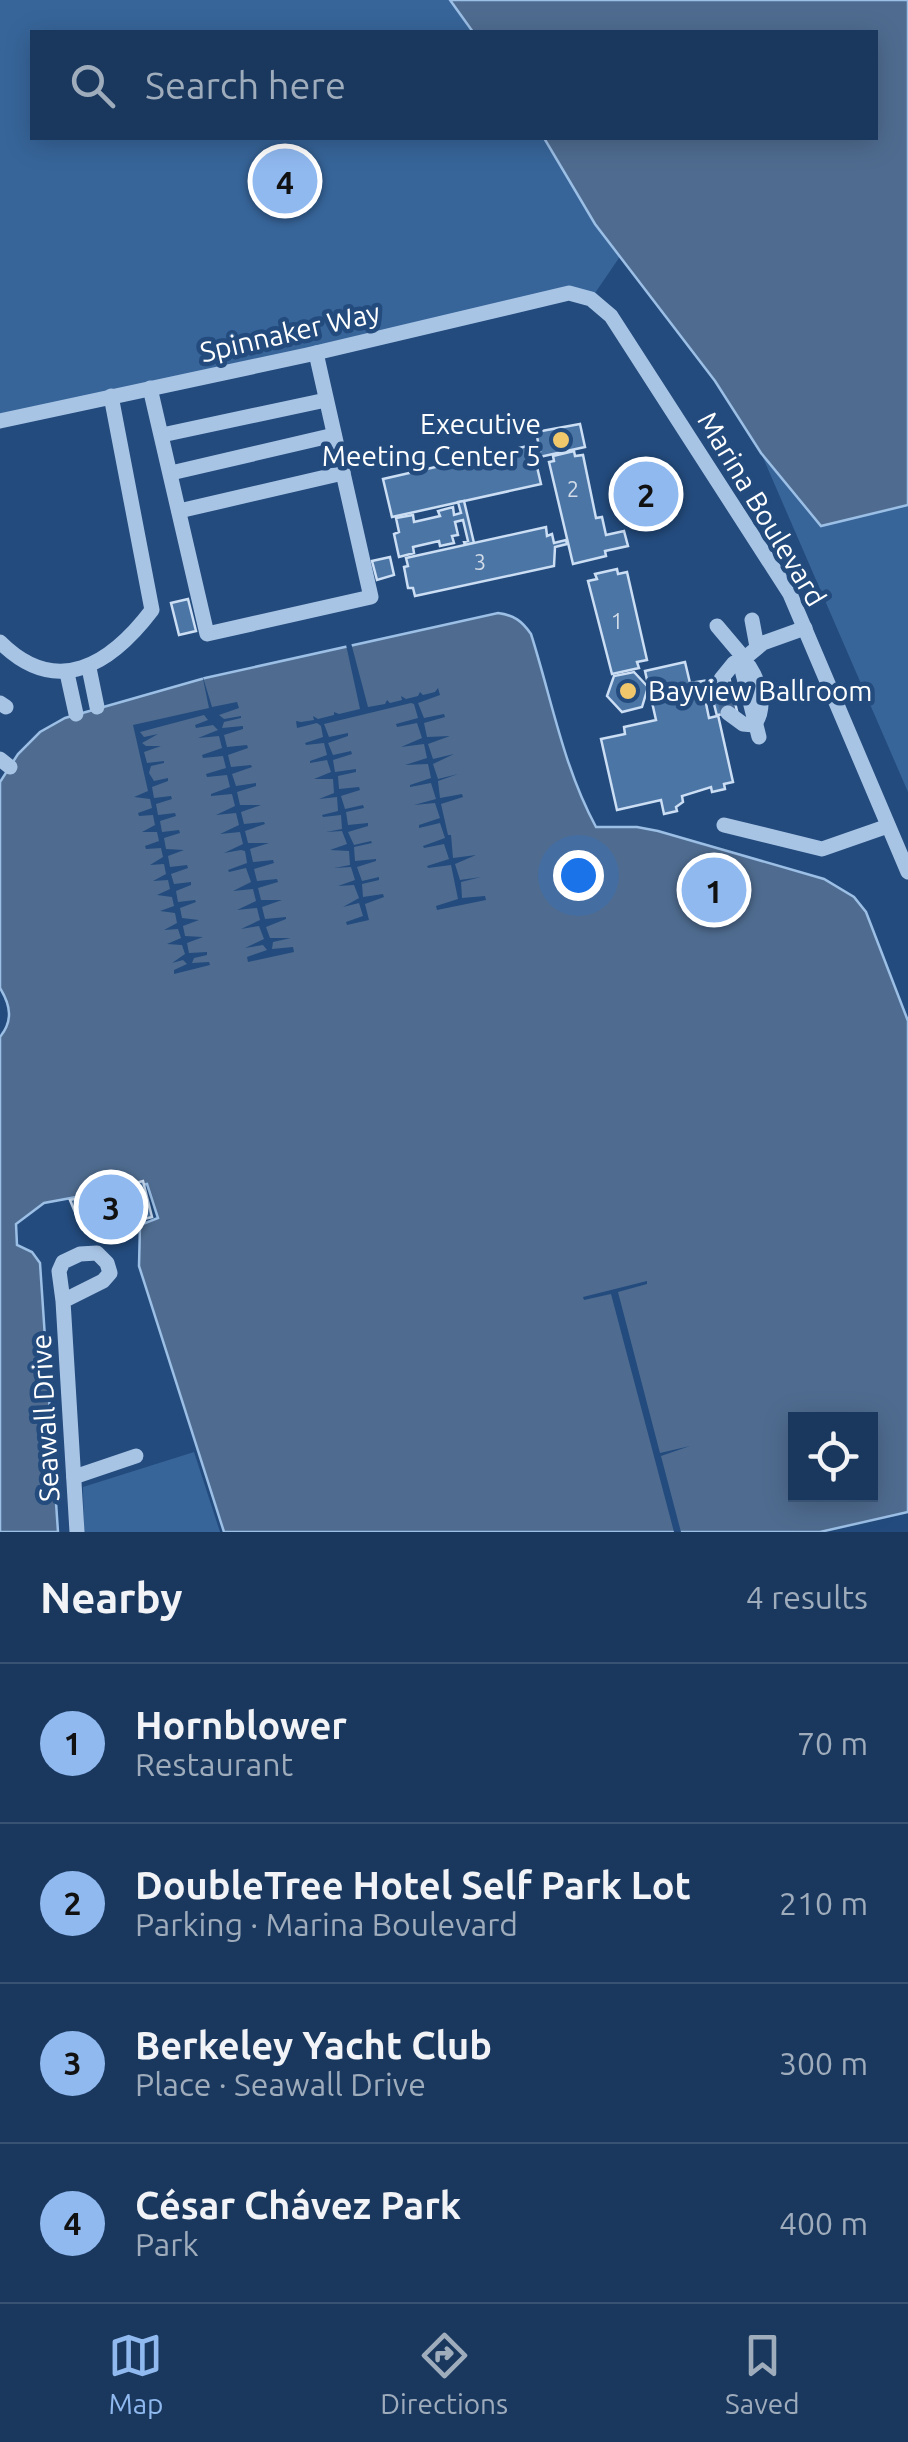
<!DOCTYPE html>
<html lang="en">
<head>
<meta charset="utf-8">
<style>
	:root { --surface:#1a385e; --page:#233f64; --text:#f1f3f6; --muted:#9facbc; --line:#385273; --accent:#90b9f0 }
	body { margin:0; font-family:Ubuntu,sans-serif; background:var(--page); color:var(--text) }
	.controls { position:absolute; right:30px; bottom:30px; display:grid; overflow:hidden; border-radius:0px; box-shadow:0 5px 25px #0003 }
	.controls button { width:90px; height:90px; display:grid; place-items:center; padding:0; border:0; border-bottom:2px solid var(--line); background:var(--surface); color:var(--text); font:50px sans-serif }
	.you { position:absolute; left:578px; top:875px; width:35px; height:35px; margin:-25px; border:8px solid #fff; border-radius:50%; background:#1a73e8; box-shadow:0 0 0 15px #1a73e833 }
	.badge { display:grid; place-items:center; width:65px; height:65px; border-radius:50%; background:var(--accent); color:#111; font-size:32px; font-weight:700 }
	.pin { position:absolute; translate:-50% -50%; border:5px solid #fff; box-shadow:0 2px 10px #0006 }
	.list { margin:0; padding:0; list-style:none }
	h2 { display:flex; justify-content:space-between; align-items:center; height:130px; margin:0; padding:0 40px; font-size:42px }
	h2 small { font-size:32px; font-weight:400; color:var(--muted) }
	.list li { display:grid; grid-template-columns:65px 1fr auto; gap:30px; align-items:center; box-sizing:border-box; height:160px; padding:0 40px; border-top:2px solid var(--line) }
	.list b { display:block; font-size:38px; white-space:nowrap }
	.list p { margin:0; font-size:32px; white-space:nowrap; color:var(--muted) }
	.list em { font-size:32px; font-style:normal; color:var(--muted) }
	.icon { flex:none; width:55px; height:55px; fill:none; stroke:currentColor; stroke-width:2; stroke-linecap:round; stroke-linejoin:round }
	.map { position:relative; flex:none; width:908px; height:1532px; overflow:hidden }
	.search { position:absolute; background:var(--surface); box-shadow:0 5px 25px #0003; left:30px; right:30px; top:30px; height:110px; display:flex; align-items:center; gap:25px; box-sizing:border-box; padding:0 35px; border-radius:0px; color:var(--muted); font-size:38px }
	.sheet { height:770px; background:var(--surface) }
	nav { display:flex; justify-content:space-around; align-items:center; box-sizing:border-box; height:140px; border-top:2px solid var(--line); background:var(--surface); font-size:28px; color:var(--muted) }
	nav a { display:grid; justify-items:center; gap:5px }
	nav .on { color:var(--accent) }
	.map>svg:first-child { display:block }
	.green { fill:#37659a }
	.water { fill:#4f6c90; stroke:#9cbfe6; stroke-width:2.5; fill-rule:evenodd }
	.pier { fill:#234b7d }
	.building { fill:#4b75a5; stroke:#cbdef4; stroke-width:2.5; fill-rule:evenodd }
	.lines { fill:none; stroke-linecap:round; stroke-linejoin:round }
	.minor-tunnel { stroke:#446690; stroke-width:15; stroke-dasharray:15 8; stroke-linecap:butt }
	.minor { stroke:#a8c4e5; stroke-width:15 }
	.poi-dot { fill:#f0c86b; stroke:#234b7d; stroke-width:4 }
	.labels { text-anchor:middle; stroke-width:9; stroke-linejoin:round; paint-order:stroke }
	.number-label { font-size:22px; fill:#d2dce8 }
	.street-label { font-size:28px; fill:#fff; stroke:#234b7d }
	.poi-label { font-size:28px; fill:#fff; stroke:#234b7d; text-anchor:end }
</style>
</head>
<body>
<div class="map">
<svg width="908" height="1532" viewBox="0 0 908 1532">
	<rect width="100%" height="100%" fill="#234b7d"/>
	<g class="green">
		<path d="M0,0H450L473,32H32V138H544L595,224L621,255L591,299L569,293L0,421Z"/>
		<path d="M761,453L821,526L908,505V792Z"/>
		<path d="M194,1452L220,1532H84L83,1487Z"/>
	</g>
	<g class="water">
		<path d="M450,0H908V505L821,526L761,453L715,381L595,224L544,138H876V32H473Z"/>
		<path d="M498,613C514,615 522,621 531,634C552,700 563,766 596,827H637L658,831L824,879L854,897L866,912L908,1021V1512L820,1532H224L139,1266L140,1225L158,1218L147,1184L44,1203L16,1224L17,1245L32,1252L40,1263L58,1532H0V1037C13,1021 11,1006 0,988V782L18,754L40,732L65,718L205,678ZM796,1420H870V1494H796Z"/>
	</g>
	<g class="pier">
		<path d="M350,639L368,707L385,704L387,700L390,703L402,700L401,696L406,699L418,696L420,692L423,695L435,692L438,688L440,695L418,703L424,718L444,714L445,717L424,723L427,737L450,736L428,744L433,759L454,754L433,764L438,779L458,774L438,781L440,798L462,794L463,797L441,804L448,835H451L453,858L476,855L455,864L460,880L481,877L461,882L462,898L485,896L486,900L437,910L436,906L458,899L451,865L428,868L427,866L449,859L444,844L424,848L423,846L445,838L440,823L419,828V825L440,818L435,803L414,805L436,799L431,783L410,787V785L431,778L428,764L405,765L427,758L424,744L401,747L422,738L417,723L397,727L396,724L418,718L414,704L411,703L324,724L329,737L348,733V736L328,743L333,755L351,751L352,754L333,760L335,772L356,769V772L338,776L339,789L359,787L360,790L341,796L345,809L363,805L364,808L346,812L348,825L368,823V826L348,832L354,845L371,841L372,843L354,847L355,861L376,859V861L357,867L362,881L379,877V880L362,884L363,897L383,894L384,897L365,904L369,920L347,925L346,922L363,916L359,903L343,907L359,898L354,885L338,886L355,880L351,867L334,868L350,865L349,851L330,850L347,844L342,831L326,832L342,829L341,815L323,817L322,815L338,811L337,797L319,799L334,793L333,779H314L331,772L327,760L310,763V761L327,755L324,743L306,745L305,743L323,737L321,726L317,723L297,728L296,721L301,722L314,720L313,716L318,719L334,715V712L339,714L360,709L345,640Z"/>
		<path d="M202,674L212,707L237,702L239,708L219,715L224,719L241,716V718L224,722L222,728L243,726V729L224,735L227,747L247,745L248,748L228,755L231,767L251,765L252,767L232,774L236,786L256,783V786L237,792L240,805H261L241,812L244,824L264,822L265,824L245,831L248,843H269L250,849L253,862L273,860L274,863L254,869L257,881L277,879L278,882L258,888L261,900H282L262,907L265,919L286,917V919L266,927L270,938H291L273,942L272,949L293,947L294,952L248,962L247,957L267,950L263,945L245,948L264,939L259,926L241,929L260,920L257,908L237,910L256,901L253,889L233,891L251,882L246,868L229,872L228,870L247,863L245,851L241,850L224,853L243,844L240,832L220,834L239,825L236,813L216,815L235,806L232,794L211,796V794L230,787L227,775L207,777L206,774L226,768L223,756L203,758L202,755L222,748L219,736L198,738L218,730L213,725L196,728L195,725L208,720L204,715L140,732L144,737L158,734L142,743L146,746H161L144,752L147,763L164,761V763L151,766L149,773L154,781L168,778V781L152,787L154,798L171,796L172,799L156,804L158,815L175,813L176,816L160,821L162,832L179,830L180,833L164,838L166,849L184,850L168,856L170,867L187,865L188,868L171,874L174,884L191,882V885L176,891L178,902L195,900L196,902L180,908L182,918L199,920L183,926L185,936L203,937L187,943L189,953L207,952V955L194,958L192,963L209,962L210,965L174,974V970L187,964L183,960L172,963L185,954L182,945L167,944L181,938L178,929L164,930L177,923L175,913L160,911L174,906L172,897L157,895L170,889L168,880L153,881L166,874L164,864L150,865L163,857L161,848L146,849L145,846L159,841L157,832H142L155,825L153,815L139,816L138,813L152,808L150,799L134,797L148,791L133,725L209,708Z"/>
		<path d="M647,1281V1284L618,1292L660,1453L690,1446L661,1456L681,1532H674L611,1294L584,1300L583,1297Z"/>
	</g>
	<g class="building">
		<path d="M580,424L585,447L535,458L534,452L540,451L536,432Z"/>
		<path d="M532,445L541,484L392,517L383,479Z"/>
		<path d="M574,451L575,456L583,455L596,518L602,517L606,535L624,531L628,546L605,551L606,556L573,564L549,462L554,461L553,456Z"/>
		<path d="M464,501L474,543L465,545L464,542L468,541L463,520L455,522L458,535L452,536L454,543L440,546L439,541L413,547L414,553L399,557L394,534L399,532L396,518L413,515L414,522L440,516L438,511L453,507L454,515L461,513L458,502Z"/>
		<path d="M546,527L547,536L552,534L554,543L566,540L567,544L555,547L554,566L415,596L413,588H408L404,567L408,566L406,558Z"/>
		<path d="M390,557L394,575L377,580L372,561Z"/>
		<path d="M617,569L618,574L627,572L647,660L637,662L639,668L612,674L588,581L597,579L595,574Z"/>
		<path d="M188,599L196,631L179,635L171,603Z"/>
		<path d="M685,662L690,683L729,677L737,711L718,715L733,782L724,784L725,789L712,792L711,787L682,796L683,802L676,807L677,811L664,814L661,800L617,810L601,739L625,734L624,727L656,720L645,671ZM711,692L717,716L709,718L704,694Z"/>
		<path d="M634,672L648,687L642,707L622,712L607,696L614,676Z"/>
		<path d="M143,1181L152,1217L120,1225L103,1228L102,1224L82,1229L70,1200Z"/>
	</g>
	<g class="lines">
		<path class="minor-tunnel" d="M721,679L728,713"/>
		<g class="minor">
			<path d="M150,388L207,634L371,597L316,353"/>
			<path d="M0,421L307,355L569,293L591,299L611,316L790,594L908,872"/>
			<path d="M162,435L326,400"/>
			<path d="M171,473L334,435"/>
			<path d="M179,511L343,473"/>
			<path d="M752,620L757,647"/>
			<path d="M717,626L744,658"/>
			<path d="M0,642C57,699 111,664 152,610L111,396"/>
			<path d="M89,668L97,707"/>
			<path d="M67,673L76,714"/>
			<path d="M721,679L734,663L749,666C760,683 767,708 754,725L743,724L728,713"/>
			<path d="M0,703L6,707"/>
			<path d="M759,737L740,662L763,643L805,628"/>
			<path d="M0,759L10,767"/>
			<path d="M724,825L822,849L888,826"/>
			<path d="M63,1301L59,1271L63,1262L80,1254L97,1253L107,1263L110,1273L103,1281L63,1301L77,1532"/>
			<path d="M74,1477L136,1456"/>
		</g>
	</g>
	<g class="poi-dot">
		<circle cx="561" cy="440" r="10"/>
		<circle cx="628" cy="691" r="10"/>
	</g>
	<g class="labels">
		<g class="number-label">
			<text x="573" y="497">2</text>
			<text x="480" y="570">3</text>
			<text x="617" y="629">1</text>
		</g>
		<g class="street-label">
			<text transform="translate(290 332) rotate(-13)" y="10">Spinnaker Way</text>
			<text transform="translate(762 509) rotate(59)" y="10">Marina Boulevard</text>
			<text transform="translate(45 1418) rotate(-93)" y="10">Seawall Drive</text>
		</g>
		<g class="poi-label">
			<text x="541" y="434">Executive<tspan x="541" dy="32">Meeting Center 5</tspan></text>
			<text x="648" y="701" text-anchor="start">Bayview Ballroom</text>
		</g>
	</g>
</svg>
<div class="controls">
<button><svg class="icon" aria-label="locate" viewBox="0 0 24 24"><circle cx="12" cy="12" r="6"/><path d="M12 2v4M12 18v4M2 12h4M18 12h4"/></svg></button>
</div>
<div class="you"></div>
<div class="pin badge" style="left:714px;top:890px">1</div>
<div class="pin badge" style="left:646px;top:494px">2</div>
<div class="pin badge" style="left:111px;top:1207px">3</div>
<div class="pin badge" style="left:285px;top:181px">4</div>
<div class="search"><svg class="icon" aria-label="search" viewBox="0 0 24 24"><circle cx="10" cy="10" r="6"/><path d="M15 15l6 6"/></svg>Search here</div>
</div>
<section class="sheet">
<h2>Nearby<small>4 results</small></h2>
<ul class="list">
<li><span class="badge">1</span><div><b>Hornblower</b><p>Restaurant</p></div><em>70 m</em></li>
<li><span class="badge">2</span><div><b>DoubleTree Hotel Self Park Lot</b><p>Parking · Marina Boulevard</p></div><em>210 m</em></li>
<li><span class="badge">3</span><div><b>Berkeley Yacht Club</b><p>Place · Seawall Drive</p></div><em>300 m</em></li>
<li><span class="badge">4</span><div><b>César Chávez Park</b><p>Park</p></div><em>400 m</em></li>
</ul>
</section>
<nav>
<a class="on"><svg class="icon" aria-label="map" viewBox="0 0 24 24"><path d="M3 6l6-2 6 2 6-2v14l-6 2-6-2-6 2zM9 4v14M15 6v14"/></svg>Map</a>
<a><svg class="icon" aria-label="directions" viewBox="0 0 24 24"><path d="M12 3l9 9-9 9-9-9zM9 14v-3h6M13 9l2 2-2 2"/></svg>Directions</a>
<a><svg class="icon" aria-label="saved" viewBox="0 0 24 24"><path d="M7 4h10v16l-5-4-5 4z"/></svg>Saved</a>
</nav>
</body>
</html>
